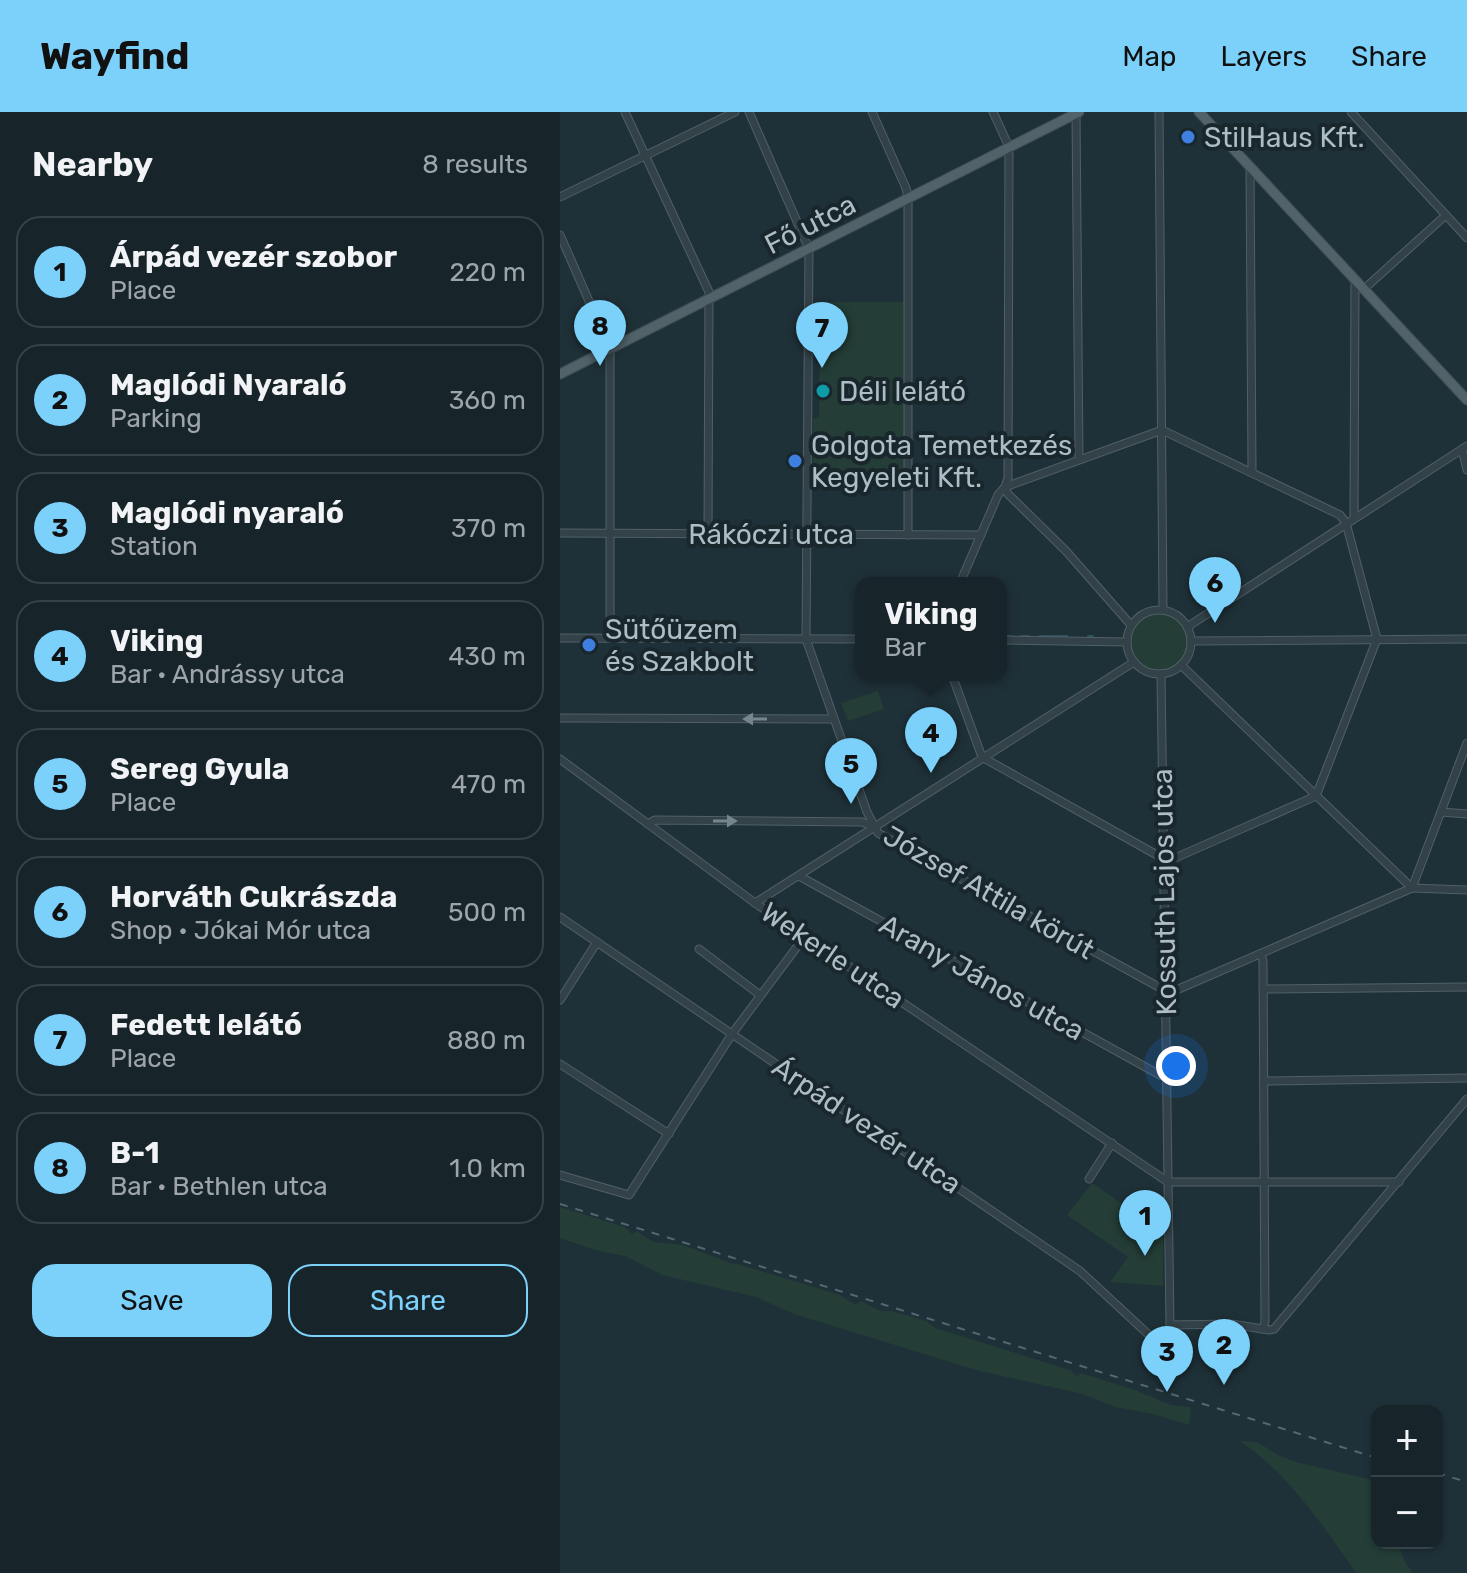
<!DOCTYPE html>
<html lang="en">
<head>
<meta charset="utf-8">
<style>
	:root { --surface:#17252a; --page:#243136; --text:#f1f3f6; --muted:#9ea5a8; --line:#364247; --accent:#7cd1fb }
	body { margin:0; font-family:Rubik,sans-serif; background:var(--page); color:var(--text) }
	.controls { position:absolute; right:24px; bottom:24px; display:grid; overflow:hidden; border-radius:16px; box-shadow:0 2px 6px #0004 }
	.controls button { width:72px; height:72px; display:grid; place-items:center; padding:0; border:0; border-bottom:2px solid var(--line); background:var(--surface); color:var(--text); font:40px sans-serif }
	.you { position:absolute; left:616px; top:954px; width:28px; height:28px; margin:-20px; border:6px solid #fff; border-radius:50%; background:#1a73e8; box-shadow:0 0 0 12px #1a73e833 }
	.badge { display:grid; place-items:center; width:52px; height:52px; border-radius:50%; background:var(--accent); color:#111; font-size:26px; font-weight:700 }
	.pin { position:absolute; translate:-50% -66px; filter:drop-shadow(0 2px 4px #0008) }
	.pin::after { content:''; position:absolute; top:42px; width:28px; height:24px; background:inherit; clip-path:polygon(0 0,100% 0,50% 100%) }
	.popup { position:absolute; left:295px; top:465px; width:152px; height:104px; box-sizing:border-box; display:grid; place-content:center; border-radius:16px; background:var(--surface); filter:drop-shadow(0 2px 6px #0005); font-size:26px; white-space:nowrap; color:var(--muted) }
	.popup b { font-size:30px; color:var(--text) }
	.popup::after { content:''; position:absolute; left:50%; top:100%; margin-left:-16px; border:16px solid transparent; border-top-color:var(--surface) }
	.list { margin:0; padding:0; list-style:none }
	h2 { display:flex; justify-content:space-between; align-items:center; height:104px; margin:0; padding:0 32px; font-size:34px }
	h2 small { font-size:26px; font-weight:400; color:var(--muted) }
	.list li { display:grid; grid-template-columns:52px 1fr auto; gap:24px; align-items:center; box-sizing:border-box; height:112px; margin:0 16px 16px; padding:0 16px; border:2px solid var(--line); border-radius:24px }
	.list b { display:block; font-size:30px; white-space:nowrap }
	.list p { margin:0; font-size:26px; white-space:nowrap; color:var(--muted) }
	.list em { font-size:26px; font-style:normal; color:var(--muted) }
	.actions { display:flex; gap:16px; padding:24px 32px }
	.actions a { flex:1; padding:18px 0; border:2px solid var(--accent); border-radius:24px; text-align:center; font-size:28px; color:var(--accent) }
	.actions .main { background:var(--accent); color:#111 }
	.map { position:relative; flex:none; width:907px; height:1461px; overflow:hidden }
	header { display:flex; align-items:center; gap:48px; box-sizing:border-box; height:112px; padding:0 40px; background:var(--accent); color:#111 }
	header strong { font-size:38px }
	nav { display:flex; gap:44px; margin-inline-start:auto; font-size:28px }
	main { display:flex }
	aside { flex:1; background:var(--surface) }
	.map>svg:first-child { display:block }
	.green { fill:#243d37 }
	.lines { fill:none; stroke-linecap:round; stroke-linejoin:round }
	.stream { stroke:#30505e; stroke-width:2 }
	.minor-casing { stroke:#506066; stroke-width:9 }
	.major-casing { stroke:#3f4e55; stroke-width:11 }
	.minor { stroke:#334249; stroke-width:7 }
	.major { stroke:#516269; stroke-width:9 }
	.rail { stroke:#556770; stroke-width:2; stroke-dasharray:8 8; stroke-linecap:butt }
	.oneway { fill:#76868d }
	.shop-dot { fill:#3f7fe0; stroke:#19272d; stroke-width:3 }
	.culture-dot { fill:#0f9aa8; stroke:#19272d; stroke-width:3 }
	.labels { text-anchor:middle; stroke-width:8; stroke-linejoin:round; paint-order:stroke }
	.poi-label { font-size:28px; fill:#adbdc5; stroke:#19272d; text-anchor:start }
	.street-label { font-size:28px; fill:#adbdc5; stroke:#19272d }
</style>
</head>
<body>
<header>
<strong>Wayfind</strong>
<nav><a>Map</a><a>Layers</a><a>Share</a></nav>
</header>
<main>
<aside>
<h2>Nearby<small>8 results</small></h2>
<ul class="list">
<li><span class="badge">1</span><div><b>Árpád vezér szobor</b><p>Place</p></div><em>220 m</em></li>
<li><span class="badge">2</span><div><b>Maglódi Nyaraló</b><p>Parking</p></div><em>360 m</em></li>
<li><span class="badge">3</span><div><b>Maglódi nyaraló</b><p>Station</p></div><em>370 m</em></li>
<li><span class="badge">4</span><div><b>Viking</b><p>Bar · Andrássy utca</p></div><em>430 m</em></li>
<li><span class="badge">5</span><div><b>Sereg Gyula</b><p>Place</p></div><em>470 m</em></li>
<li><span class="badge">6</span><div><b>Horváth Cukrászda</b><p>Shop · Jókai Mór utca</p></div><em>500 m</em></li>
<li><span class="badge">7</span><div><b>Fedett lelátó</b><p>Place</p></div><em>880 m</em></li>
<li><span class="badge">8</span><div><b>B-1</b><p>Bar · Bethlen utca</p></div><em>1.0 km</em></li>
</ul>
<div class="actions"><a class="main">Save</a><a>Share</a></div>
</aside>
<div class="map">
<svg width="907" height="1461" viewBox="0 0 907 1461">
	<rect width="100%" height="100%" fill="#1f3138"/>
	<g class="green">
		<path d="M252,190H344V360L253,358V307L259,305L260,216L252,215Z"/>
		<circle cx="599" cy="529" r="29"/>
		<path d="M318,579L324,597L288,609L281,591Z"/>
		<path d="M532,1071L603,1120V1174L550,1170L568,1145L507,1103Z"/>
		<path d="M0,1095L65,1115L72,1122L77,1119L93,1130L123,1133L171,1151L178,1152L280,1183L296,1193L301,1189L321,1199H332L366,1209L375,1216L510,1258L517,1264L521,1261L575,1278L611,1293L631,1295L629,1313L593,1302L555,1295L522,1282L416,1258L234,1202L196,1185L102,1163L65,1144L35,1138L0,1126Z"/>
		<path d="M680,1329L697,1330L718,1343L736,1350L817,1369V1431H838L845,1450L853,1461H796C763,1414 729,1362 680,1329Z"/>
	</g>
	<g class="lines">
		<g class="stream">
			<path d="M54,522H62"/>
			<path d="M66,522H76"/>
			<path d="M80,522H93"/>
			<path d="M97,522H108"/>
			<path d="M112,522H127"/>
			<path d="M131,522H143"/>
			<path d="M146,522L160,523"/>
			<path d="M443,524H452"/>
			<path d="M461,524H469"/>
			<path d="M480,524H507"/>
			<path d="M528,524H533"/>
		</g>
		<g class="minor-casing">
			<g id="minor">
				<path d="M65,0L149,180L148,423"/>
				<path d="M189,0L249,137L246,527L307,700L318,721L606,879H614L852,776L907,631"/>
				<path d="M312,0L346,76L348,86V423"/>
				<path d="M433,0L449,35L448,366L445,375L448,382L506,439L571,513"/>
				<path d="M599,0L603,498"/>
				<path d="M791,0L907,126"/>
				<path d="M516,1L519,347"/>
				<path d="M690,54L692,359"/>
				<path d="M0,85L175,0"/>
				<path d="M0,123L50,237V526"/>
				<path d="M804,177L886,103"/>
				<path d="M902,337L907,358"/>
				<path d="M794,406L795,168"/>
				<path d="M0,421L421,423"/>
				<circle cx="599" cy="530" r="32"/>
				<path d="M627,515L907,334"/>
				<path d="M0,526L301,527"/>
				<path d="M441,528L567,530"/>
				<path d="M631,529L907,527"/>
				<path d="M621,553L852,776L907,778"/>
				<path d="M392,563L422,645L604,747L615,746L756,684L817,527L786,411L780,403L602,318L445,375L438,383L400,471"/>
				<path d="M0,606L273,607"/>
				<path d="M0,647L195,791L608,1070H839"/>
				<path d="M881,700L907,702"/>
				<path d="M88,712L95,708L302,710L313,714"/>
				<path d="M239,764L600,963L607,964"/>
				<path d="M195,791L574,550"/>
				<path d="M0,805L520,1159L603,1236L608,1230L610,1213L601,562"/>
				<path d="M139,837L200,883"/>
				<path d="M701,842L703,849L705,1209L703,1217"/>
				<path d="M703,877L907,875"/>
				<path d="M0,888L37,830"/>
				<path d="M0,952L109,1022"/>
				<path d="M704,969L907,966"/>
				<path d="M0,1063L69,1083L172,922L245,824"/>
				<path d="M529,1067L552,1031"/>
				<path d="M610,1213L671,1212L709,1218L714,1217L907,987"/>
			</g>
		</g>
		<g class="major-casing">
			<g id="major">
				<path d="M639,0L907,288"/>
				<path d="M0,262L519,0"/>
			</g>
		</g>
		<use href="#minor" class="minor"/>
		<use href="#major" class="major"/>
		<g class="rail">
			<path d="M0,1092L817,1346"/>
			<path d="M877,1361L907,1370"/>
		</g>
	</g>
	<defs><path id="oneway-solid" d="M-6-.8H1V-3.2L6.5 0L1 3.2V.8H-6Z" transform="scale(2)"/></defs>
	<g class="oneway">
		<use href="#oneway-solid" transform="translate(195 607) rotate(-180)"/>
		<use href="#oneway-solid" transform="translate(165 709)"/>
	</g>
	<g class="shop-dot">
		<circle cx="628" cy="25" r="8"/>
		<circle cx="235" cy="349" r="8"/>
		<circle cx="29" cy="533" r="8"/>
	</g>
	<circle class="culture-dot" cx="263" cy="279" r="8"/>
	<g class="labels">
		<g class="poi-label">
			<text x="644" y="35">StilHaus Kft.</text>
			<text x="279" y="289">Déli lelátó</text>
			<text x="251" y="343">Golgota Temetkezés<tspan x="251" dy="32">Kegyeleti Kft.</tspan></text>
			<text x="45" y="527">Sütőüzem<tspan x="45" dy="32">és Szakbolt</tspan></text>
		</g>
		<g class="street-label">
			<text transform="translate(250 112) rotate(-27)" y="10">Fő utca</text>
			<text x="211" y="432">Rákóczi utca</text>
			<text transform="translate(429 780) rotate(30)" y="10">József Attila körút</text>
			<text transform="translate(604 780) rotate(-91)" y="10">Kossuth Lajos utca</text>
			<text transform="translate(273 843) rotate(34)" y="10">Wekerle utca</text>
			<text transform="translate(422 865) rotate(29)" y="10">Arany János utca</text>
			<text transform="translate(307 1013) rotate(34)" y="10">Árpád vezér utca</text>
		</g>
	</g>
</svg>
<div class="controls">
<button>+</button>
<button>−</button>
</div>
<div class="you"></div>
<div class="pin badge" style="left:585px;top:1144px">1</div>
<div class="pin badge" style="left:664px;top:1273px">2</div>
<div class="pin badge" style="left:607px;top:1280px">3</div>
<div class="pin badge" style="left:371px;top:661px">4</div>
<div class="popup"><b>Viking</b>Bar</div>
<div class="pin badge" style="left:291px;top:692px">5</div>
<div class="pin badge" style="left:655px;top:511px">6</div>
<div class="pin badge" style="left:262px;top:256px">7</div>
<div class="pin badge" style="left:40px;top:254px">8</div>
</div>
</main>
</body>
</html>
